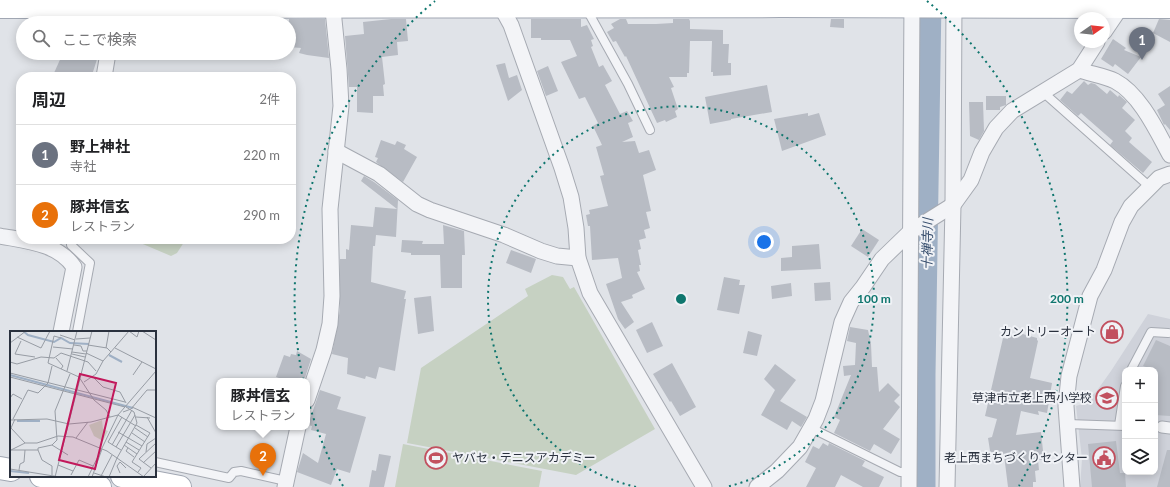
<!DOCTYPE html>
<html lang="ja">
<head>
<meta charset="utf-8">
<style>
	:root { --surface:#fff; --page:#f6f6f6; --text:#202124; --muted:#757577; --line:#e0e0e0; --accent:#1a73e8 }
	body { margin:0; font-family:Lato,"Noto Sans JP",sans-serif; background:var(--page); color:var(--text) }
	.controls { position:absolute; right:12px; bottom:12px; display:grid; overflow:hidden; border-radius:8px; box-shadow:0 2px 10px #0003 }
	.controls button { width:36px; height:36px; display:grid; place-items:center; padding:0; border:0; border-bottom:1px solid var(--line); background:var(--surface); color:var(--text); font:20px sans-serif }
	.compass { position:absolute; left:1074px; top:12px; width:36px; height:36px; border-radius:50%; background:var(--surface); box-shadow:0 2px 10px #0003; rotate:76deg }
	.you { position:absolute; left:764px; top:242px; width:14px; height:14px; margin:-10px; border:3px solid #fff; border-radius:50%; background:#1a73e8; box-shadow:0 0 0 6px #1a73e833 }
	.badge { display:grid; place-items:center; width:26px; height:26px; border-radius:50%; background:var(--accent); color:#fff; font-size:13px; font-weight:700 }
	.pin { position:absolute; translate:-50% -33px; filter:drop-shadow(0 1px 2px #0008) }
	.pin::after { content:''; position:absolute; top:21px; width:14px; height:12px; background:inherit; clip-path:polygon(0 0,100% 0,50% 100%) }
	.popup { position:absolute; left:216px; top:378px; width:94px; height:52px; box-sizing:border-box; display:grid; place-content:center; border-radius:8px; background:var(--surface); filter:drop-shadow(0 1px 3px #0005); font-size:13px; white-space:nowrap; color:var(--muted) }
	.popup b { font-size:15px; color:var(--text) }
	.popup::after { content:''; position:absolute; left:50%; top:100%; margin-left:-8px; border:8px solid transparent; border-top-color:var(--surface) }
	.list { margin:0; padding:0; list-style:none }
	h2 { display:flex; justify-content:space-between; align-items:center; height:52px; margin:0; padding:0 16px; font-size:17px }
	h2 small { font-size:13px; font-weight:400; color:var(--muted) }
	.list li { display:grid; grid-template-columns:26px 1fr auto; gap:12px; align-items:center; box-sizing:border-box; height:60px; padding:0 16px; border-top:1px solid var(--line) }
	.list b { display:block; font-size:15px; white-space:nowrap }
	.list p { margin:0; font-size:13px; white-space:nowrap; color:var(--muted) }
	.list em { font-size:13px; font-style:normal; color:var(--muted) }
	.icon { flex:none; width:22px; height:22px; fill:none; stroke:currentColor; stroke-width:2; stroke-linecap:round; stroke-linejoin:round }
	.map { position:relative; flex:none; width:1170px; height:487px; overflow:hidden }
	.search { position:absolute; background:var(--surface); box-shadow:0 2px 10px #0003; left:16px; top:16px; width:280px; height:44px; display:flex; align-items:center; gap:10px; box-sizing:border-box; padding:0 14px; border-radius:22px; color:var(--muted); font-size:15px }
	.panel { position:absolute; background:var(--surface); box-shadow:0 2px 10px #0003; left:16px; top:72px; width:280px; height:172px; border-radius:16px }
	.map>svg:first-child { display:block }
	.built { fill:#cfd2da; fill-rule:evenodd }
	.green { fill:#c6d1c2 }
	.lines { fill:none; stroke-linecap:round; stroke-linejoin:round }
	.river { stroke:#9fb0c5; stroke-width:23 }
	.building { fill:#b8bcc4 }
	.service-casing { stroke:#a6aab2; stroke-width:10 }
	.pedestrian-casing { stroke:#a6aab2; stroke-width:13 }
	.minor-casing { stroke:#a6aab2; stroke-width:17 }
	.primary-casing { stroke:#a1a7b3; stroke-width:24 }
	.service { stroke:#f3f4f7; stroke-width:8 }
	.pedestrian { stroke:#f3f4f7; stroke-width:11 }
	.minor { stroke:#f3f4f7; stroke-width:15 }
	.primary { stroke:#fff; stroke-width:22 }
	.ring { fill:none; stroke:#0f766e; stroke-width:2; stroke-dasharray:2 4 }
	.labels { text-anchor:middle; stroke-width:4; stroke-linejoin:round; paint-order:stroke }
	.poi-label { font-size:12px; fill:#2a313e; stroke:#f0f2f6; text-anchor:end }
	.water-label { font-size:13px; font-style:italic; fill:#384f6e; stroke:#f0f2f6 }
	.inset-river { fill:none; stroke:#9fb0c5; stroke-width:2 }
	.inset-road { fill:none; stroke:#979ca4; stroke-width:1 }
	.view { fill:#c2185b; fill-opacity:0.15; stroke:#c2185b; stroke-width:2 }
	.inset-edge { fill:none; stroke:#2a313e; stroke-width:2 }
	.centre { fill:#0f766e; stroke:#f0f2f6; stroke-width:2 }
	.ring-label { font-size:12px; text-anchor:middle; font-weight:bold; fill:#0f766e; stroke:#f0f2f6; stroke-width:4; stroke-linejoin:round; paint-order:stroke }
</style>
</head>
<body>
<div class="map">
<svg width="1170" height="487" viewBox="0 0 1170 487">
	<rect width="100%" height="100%" fill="#e0e3e8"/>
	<path class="built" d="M1148,314L1170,319V487H1080L1082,459L1076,406L1082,404L1096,392L1111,371ZM1125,370H1155V472H1125Z"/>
	<g class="green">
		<path d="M131,239H186L177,253L171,256Z"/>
		<path d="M552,275L563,277L570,289L574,287L655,429L576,475L407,443L421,368L528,296L525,289Z"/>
		<path d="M403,444L542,471L539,487H395Z"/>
	</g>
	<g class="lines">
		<path class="river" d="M924,487V374L930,0"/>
	</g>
	<g class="building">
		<path d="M289,19H325L329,58L307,55L299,53L301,48L289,47Z"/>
		<path d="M391,19H406L408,41L397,42L398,55L382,57L385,84L383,85L384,96H373V113L357,112V87H349L345,36L364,34L363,22Z"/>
		<path d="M531,19H581V27L587,25L594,39L591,40L593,46L591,47L599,67L603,65L612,81L605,85L620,114L627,111L633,121L628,123L633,137L622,142L635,141L639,153L649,150L656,170L643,175L651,211L646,212L650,228L644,230L646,238L639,240L641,249L638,250L641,265H639L640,271L637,272L645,289L632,295L633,298L621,302L634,322L625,329L618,319L606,284L622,278L618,258L592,260L590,226H588L586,215L590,214L589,210L608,206L600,176L604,175L596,147L602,145L593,126L598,123L585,97L579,99L561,62L577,56L570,40H541V38H531Z"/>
		<path d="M620,19H626L628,24H656L673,23V19H689L690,21V29L723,30V44H729L728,63H731V75L713,76V72H711L712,41H690L689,73H687V77H669L674,87L671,88L678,109L675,111L677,117L666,122L665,120L657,123L626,56L625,57L616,41L613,42L607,32L614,28L611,24Z"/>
		<path d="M831,19H844V28L830,27Z"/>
		<path d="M1159,19L1170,20V42L1153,33Z"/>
		<path d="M1113,39L1126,48L1124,50L1141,57L1128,74L1115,64L1113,67L1101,59Z"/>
		<path d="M63,53H99L92,75L90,77H62L54,73Z"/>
		<path d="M505,63L509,78L517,75L522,90L508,101L496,65Z"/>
		<path d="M548,66L558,91L546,96L537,71Z"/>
		<path d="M1084,81L1088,85L1091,83L1095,84L1107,94L1110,90L1118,97L1119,95L1127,102L1122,108L1135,120L1125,131L1132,138L1129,142L1152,162L1143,173L1110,145L1113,141L1081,113L1078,116L1060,100L1067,91L1072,94Z"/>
		<path d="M767,85L772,112L731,119V120L710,124L705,97Z"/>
		<path d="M1170,86V130L1165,124L1164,125L1157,110L1165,105L1158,94Z"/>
		<path d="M986,96H1006V105L1000,107V110H986Z"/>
		<path d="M969,102H983L984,131L979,140L970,136Z"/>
		<path d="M808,113V116L819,113L826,135L782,151L774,119Z"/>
		<path d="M381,140L395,145L397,141L406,145L404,149L417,157L403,182L376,162L378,158L375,157Z"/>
		<path d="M364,176L374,182L398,200L396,237L376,235L375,246H373L371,282L406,291L404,299H406L395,371L379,367L376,379L366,376L365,379L347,374L348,358L332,354L340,310V259H346V249L349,250L351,225L373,227L375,207L397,209L361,181Z"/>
		<path d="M443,225L464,231L465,255H462V288H441L440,255H411V253L401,252L402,240L423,241L422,244H444Z"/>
		<path d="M862,229L879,240L868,257L851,246Z"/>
		<path d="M819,244L821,269L781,271V258L792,257V246Z"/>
		<path d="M511,250L536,259L531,273L506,263Z"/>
		<path d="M724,277L740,280L739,285H745L739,314L717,310Z"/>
		<path d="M830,282L831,300L815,301L814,283Z"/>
		<path d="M791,283L792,296L772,299L771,286Z"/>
		<path d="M431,296L434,331L418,334L414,298Z"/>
		<path d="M652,322L663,346L647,353L636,330Z"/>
		<path d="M850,327L868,330L871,344L872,367H877L879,392L888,383L900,395L894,401L900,407L883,429L900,439L891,454L874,444L870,451L834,433L840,420L834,417L851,375L844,376L843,366L855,365L856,343L847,341Z"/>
		<path d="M748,331L762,335L757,356L743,353Z"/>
		<path d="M1019,333L1037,338V340L1038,341L1030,378L1052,383L1047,413L1038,411L1039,415L1021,411L1016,435L1041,432L1044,460H1038L1039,470L1035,471L1036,482H1033V487H1008L1004,455L991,457L988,438L992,437L997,419L985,416L1003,338L1008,339L1009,334L1019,336Z"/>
		<path d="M1156,340L1170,346V416L1155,415V370L1143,366Z"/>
		<path d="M297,351L311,359L304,381H288L276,377L284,355L290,357L291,354L296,355Z"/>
		<path d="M672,363L696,407L680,416L671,401L670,402L653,374Z"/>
		<path d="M775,364L796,380L780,401L807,417L801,427L792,421L787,430L761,415L775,390L764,379Z"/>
		<path d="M320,390L341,397L337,409L366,417L350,473L337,469L331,485L297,472L303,453L318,463L326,434L311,430L312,426L308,425Z"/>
		<path d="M1116,441L1120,473H1125L1126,487H1092L1088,444Z"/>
		<path d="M823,443L828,446L829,443L865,461L862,466L884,477L879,487H863L841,475L835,487H806L816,468L805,462L813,446L819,449Z"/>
		<path d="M1167,450H1170V487H1157Z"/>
		<path d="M379,454L391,456L384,487H369L372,470L376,471Z"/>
	</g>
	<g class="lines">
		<g class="service-casing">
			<g id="service">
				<path d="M586,8L628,84L650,130"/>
				<path d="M1044,93L1150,187"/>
				<path d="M71,239V245L90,263L77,332"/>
				<path d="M1131,370L1151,332L1168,333"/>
				<path d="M1068,424L1125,426"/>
				<path d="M1119,425L1125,386"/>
				<path d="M811,428L900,472H910"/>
				<path d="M155,462L229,478L234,472L241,471L286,481"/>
			</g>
		</g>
		<g class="pedestrian-casing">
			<path id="pedestrian" d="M1162,427L1170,428"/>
		</g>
		<g class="minor-casing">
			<g id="minor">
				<path d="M500,5L511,25L562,168L571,197L576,228L578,258L590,293L704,487"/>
				<path d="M113,23L118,0"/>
				<path d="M1104,32L1125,1"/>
				<path d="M1079,70C1091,74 1105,76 1115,81C1140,94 1157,131 1170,155"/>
				<path d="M104,77L108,53"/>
				<path d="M336,151L379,174L417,204L430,210L504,235L541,251L557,256L578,258"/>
				<path d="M0,236C26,241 58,243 74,267L61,332"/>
				<path d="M307,400L324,350L330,324L332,296L330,209L341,106L339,69L332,0"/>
				<path d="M285,487L298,427"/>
				<path d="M757,487L777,471L800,447L816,419L823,401L842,322L851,302L863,287L882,259L910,232L953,205L971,180L982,152L996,128L1012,111L1079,70L1097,42"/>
				<path d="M909,487L912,0"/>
				<path d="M947,487L953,205L954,0"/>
				<path d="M1072,487L1066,406L1069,376L1090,296L1104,270L1122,222L1131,206L1159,178L1170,174"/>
			</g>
		</g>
		<g class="primary-casing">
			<g id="primary">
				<path d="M0,7C390,7 780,5 1170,7"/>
				<path d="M0,468L11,470"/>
				<path d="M41,476L100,487"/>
				<path d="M122,476L180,487"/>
			</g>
		</g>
		<use href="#service" class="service"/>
		<use href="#pedestrian" class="pedestrian"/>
		<use href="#minor" class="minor"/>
		<use href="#primary" class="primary"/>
	</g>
	<g class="ring">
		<path d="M636 487A193 193 0 1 1 726 487"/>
		<path d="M343 486A386 386 0 0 1 435 1M927 1A386 386 0 0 1 1019 486"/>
	</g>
	<defs>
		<g id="shop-ring" transform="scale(1.15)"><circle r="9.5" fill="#f0f2f6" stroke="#c2505f" stroke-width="1.5"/><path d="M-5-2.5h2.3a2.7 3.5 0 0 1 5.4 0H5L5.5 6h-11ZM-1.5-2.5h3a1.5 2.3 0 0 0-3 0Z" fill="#c2505f"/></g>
		<g id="school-ring" transform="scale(1.15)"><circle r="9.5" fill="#f0f2f6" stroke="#c2505f" stroke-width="1.5"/><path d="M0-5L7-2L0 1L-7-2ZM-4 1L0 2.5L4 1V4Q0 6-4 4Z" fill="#c2505f"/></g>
		<g id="stadium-ring" transform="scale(1.15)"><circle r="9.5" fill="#f0f2f6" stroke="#c2505f" stroke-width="1.5"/><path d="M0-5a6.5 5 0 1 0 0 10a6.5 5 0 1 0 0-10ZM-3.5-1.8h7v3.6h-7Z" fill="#c2505f"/></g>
		<g id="civic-ring" transform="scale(1.15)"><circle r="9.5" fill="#f0f2f6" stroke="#c2505f" stroke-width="1.5"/><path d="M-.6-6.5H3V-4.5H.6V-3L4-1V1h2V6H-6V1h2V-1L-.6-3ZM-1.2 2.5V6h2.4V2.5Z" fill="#c2505f"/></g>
	</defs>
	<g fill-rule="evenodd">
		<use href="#shop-ring" x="1112" y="332"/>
		<use href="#school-ring" x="1107" y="398"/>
		<use href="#stadium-ring" x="436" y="458"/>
		<use href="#civic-ring" x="1104" y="458"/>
	</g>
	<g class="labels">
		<g class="poi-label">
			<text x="1096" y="336">カントリーオート</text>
			<text x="1092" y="402">草津市立老上西小学校</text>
			<text x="452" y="462" text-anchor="start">ヤバセ・テニスアカデミー</text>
			<text x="1088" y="462">老上西まちづくりセンター</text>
		</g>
		<g class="water-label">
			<text transform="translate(927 244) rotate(-89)" y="5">十禅寺川</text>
		</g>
	</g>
	<g transform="translate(10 331)">
		<rect width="146" height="146" fill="#e0e3e8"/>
		<path d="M92,89L93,98L98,100L93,110L84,105L79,94Z" fill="#c6d1c2"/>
		<path class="inset-river" d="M13,0L18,4L44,11L51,7L60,12L79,13M99,24L112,31M0,44L123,77M7,90H30M0,140L19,142"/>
		<path class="inset-road" d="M119,0L127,6L129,0M132,0L146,9M50,4L65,9M7,6L31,17L40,0M51,7L44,5L38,32L69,46L84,69L96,79L100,86M66,8L80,7M11,10L5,23L25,26M0,12L16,0M64,14L71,15L73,20H77M78,14L97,17L101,21M43,16L63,18M96,17L99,0M105,17L146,38M62,21L76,23M76,22L93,30M62,23L75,26M46,27L53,35L51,38M0,31L7,33L31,26L44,27L51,22L78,31L86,40M57,40L67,0M0,42L115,71M123,44L132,31M0,46L115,76M83,46L93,56L110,61L116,72M74,51L86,43L93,30L119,0M0,67L3,63L12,68M122,76L146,87M113,81L121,78L137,59H146M126,86L140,87M137,86L146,102M3,88L18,59L28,62L38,52L42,35M5,88L1,97L15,112H27L48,105L63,106L97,120L134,146M0,89L37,88L59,93L81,91L108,84L126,95M126,94L140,102L122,131L131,137L128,141M125,97L138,106M108,101L132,115M122,102L135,111M66,107L78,91M116,111L129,119M42,114L58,124M102,114L122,79M114,114L127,123M106,116L125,84M118,117L116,120L124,126M1,119H28V117L42,114L47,109L45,80L60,43M1,119L15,112M28,119L32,129L42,135V144M111,119L98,111L112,86M136,121L137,113L146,107M107,127L127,92L124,81L116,76M133,132L146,120M48,134L63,140M141,137L129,128L146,112M0,138L50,146M9,139L10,133L14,131L15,119M84,142L96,146M110,142L107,135L110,131L116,137M61,144L69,129L83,135M91,145L102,124M134,145L146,132M45,146L82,0M78,146L108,84L146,40M82,146L92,118M99,146L107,127"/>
		<path class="view" d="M70,43L106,52L85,138L49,129Z"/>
		<rect width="146" height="146" class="inset-edge"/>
	</g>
	<circle cx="681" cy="299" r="6" class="centre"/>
	<g class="ring-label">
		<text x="874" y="303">100 m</text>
		<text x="1067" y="303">200 m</text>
	</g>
</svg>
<div class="controls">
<button>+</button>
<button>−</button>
<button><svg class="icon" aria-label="layers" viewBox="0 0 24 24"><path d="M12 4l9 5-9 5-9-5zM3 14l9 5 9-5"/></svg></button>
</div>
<svg class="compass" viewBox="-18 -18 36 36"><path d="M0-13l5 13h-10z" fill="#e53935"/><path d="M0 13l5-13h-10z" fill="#757577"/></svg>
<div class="you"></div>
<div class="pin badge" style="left:1142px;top:60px;background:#6b7280">1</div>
<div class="pin badge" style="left:263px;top:476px;background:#e8710a">2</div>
<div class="popup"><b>豚丼信玄</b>レストラン</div>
<div class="search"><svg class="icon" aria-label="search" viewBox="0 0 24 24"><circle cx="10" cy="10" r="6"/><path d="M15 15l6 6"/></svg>ここで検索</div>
<section class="panel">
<h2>周辺<small>2件</small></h2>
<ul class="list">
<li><span class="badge" style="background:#6b7280">1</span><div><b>野上神社</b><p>寺社</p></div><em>220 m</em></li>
<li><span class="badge" style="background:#e8710a">2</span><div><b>豚丼信玄</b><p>レストラン</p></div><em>290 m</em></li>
</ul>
</section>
</div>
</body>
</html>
